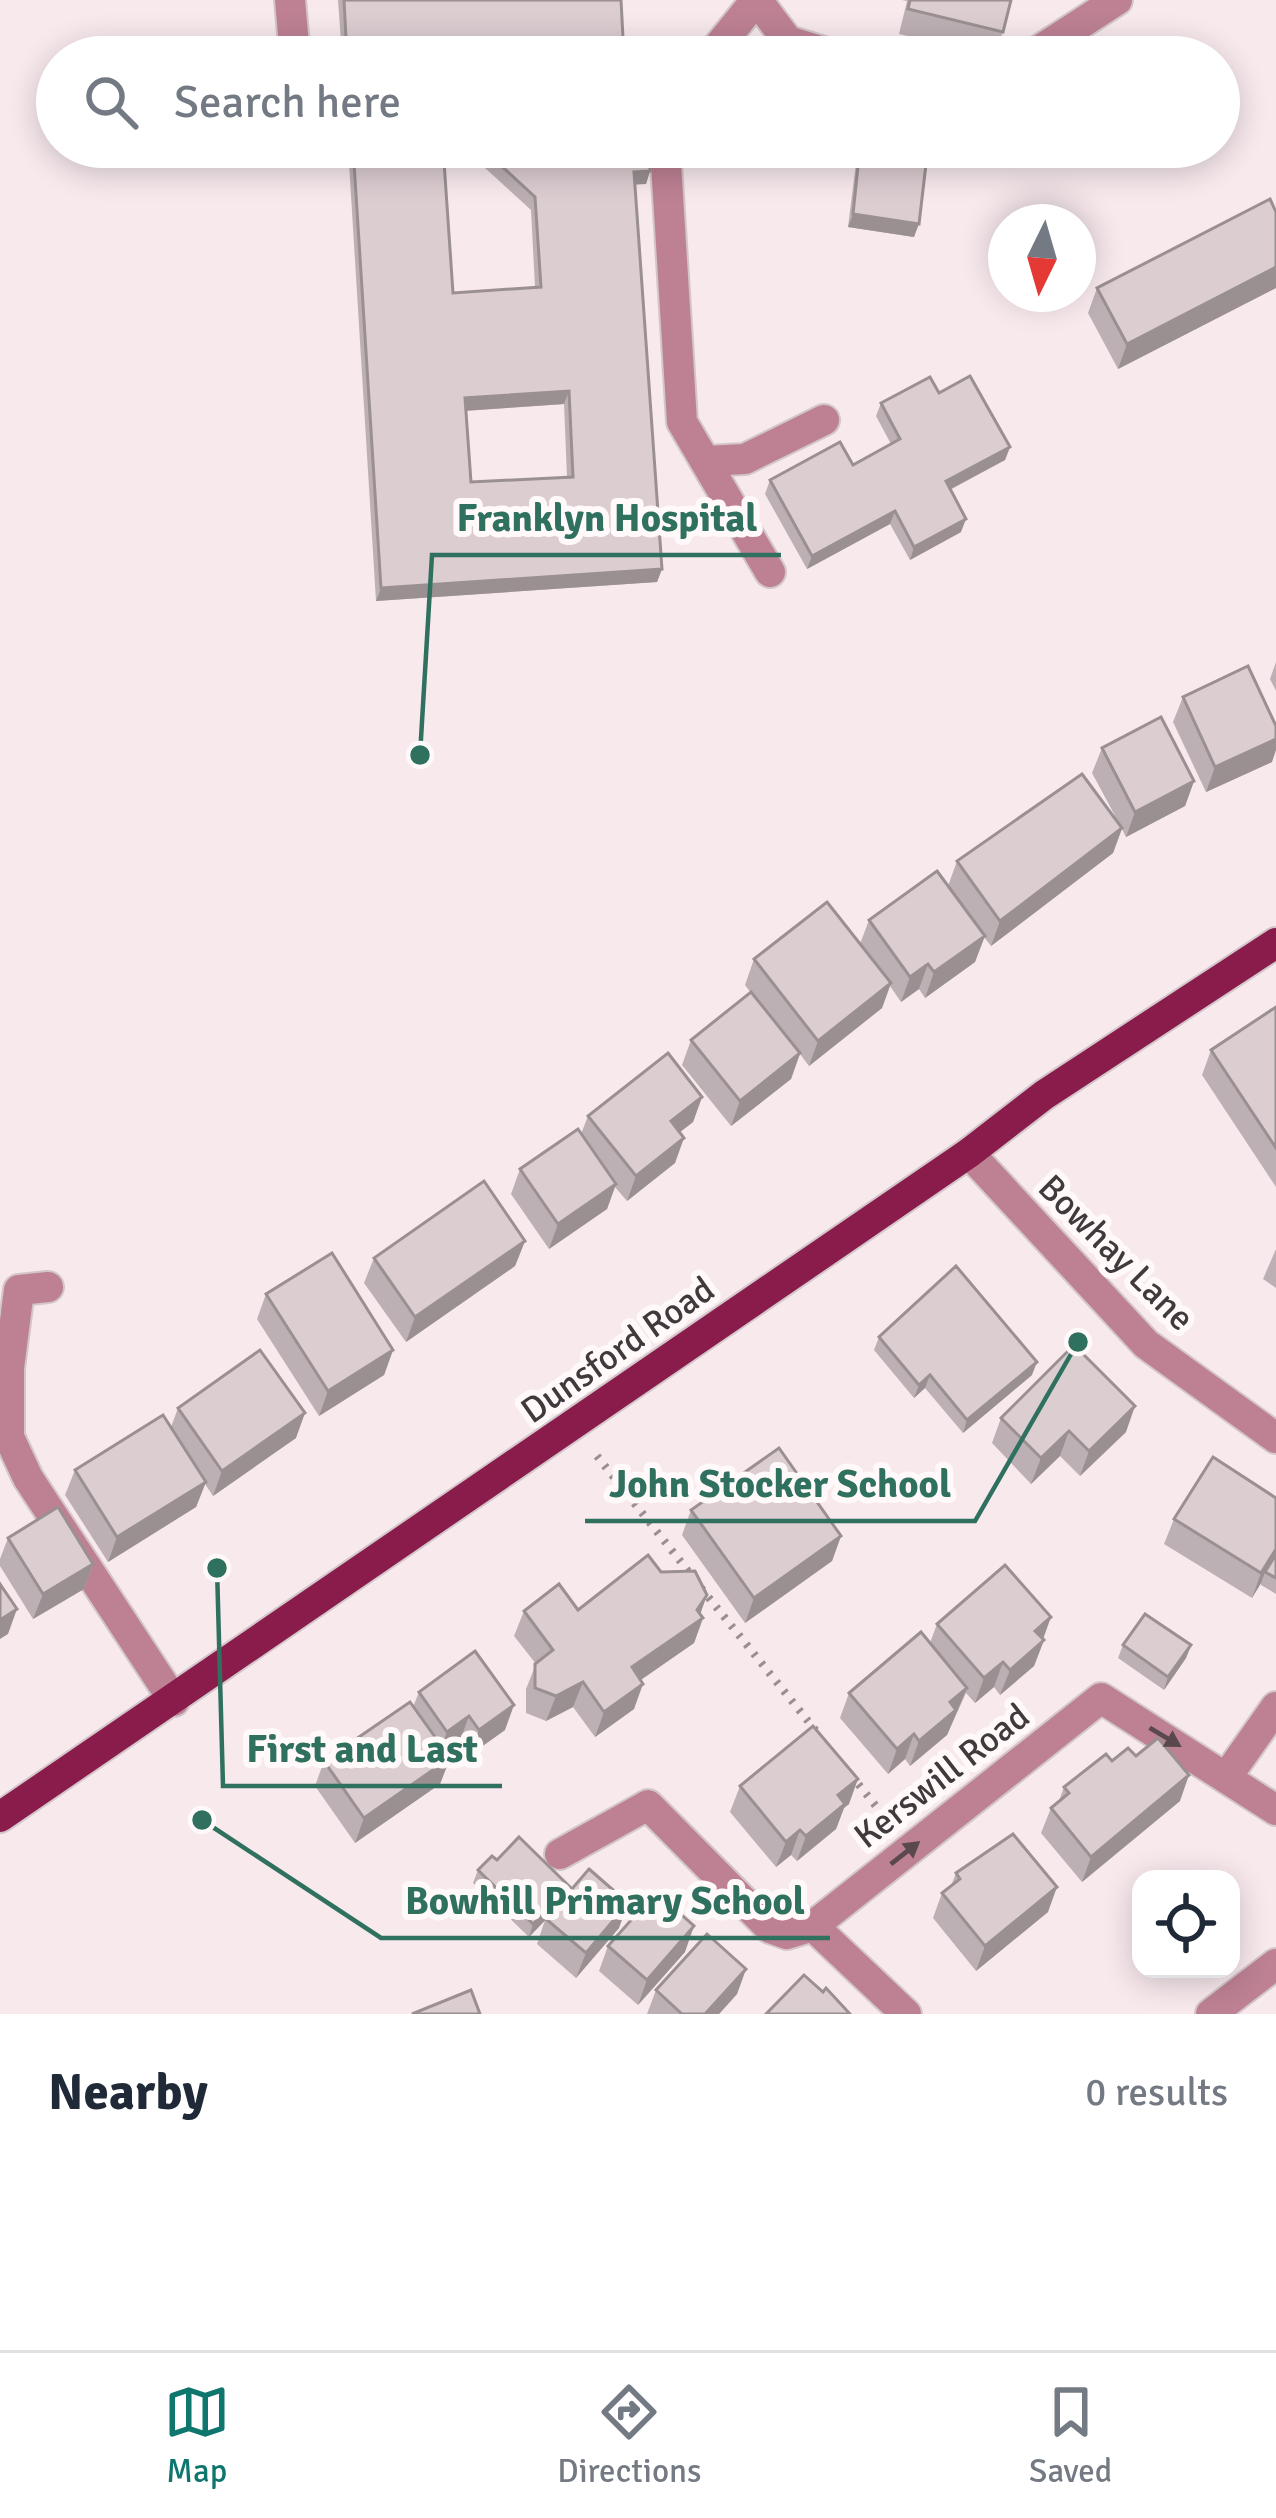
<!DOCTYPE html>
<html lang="en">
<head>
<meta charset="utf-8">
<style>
	:root { --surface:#fff; --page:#f6f6f7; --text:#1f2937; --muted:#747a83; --line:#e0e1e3; --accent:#0f766e }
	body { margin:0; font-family:Signika,sans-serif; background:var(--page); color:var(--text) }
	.controls { position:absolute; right:36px; bottom:36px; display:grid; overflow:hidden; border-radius:24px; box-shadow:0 6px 30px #0003 }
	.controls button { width:108px; height:108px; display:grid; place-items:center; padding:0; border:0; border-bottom:3px solid var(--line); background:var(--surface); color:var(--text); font:60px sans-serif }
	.compass { position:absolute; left:988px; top:204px; width:108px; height:108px; border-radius:50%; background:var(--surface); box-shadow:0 6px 30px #0003; rotate:185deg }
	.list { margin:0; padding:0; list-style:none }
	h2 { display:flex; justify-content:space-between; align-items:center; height:156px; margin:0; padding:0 48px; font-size:51px }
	h2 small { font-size:39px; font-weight:400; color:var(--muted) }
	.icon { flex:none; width:66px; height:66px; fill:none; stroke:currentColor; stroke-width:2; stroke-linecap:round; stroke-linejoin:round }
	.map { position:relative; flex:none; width:1276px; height:2014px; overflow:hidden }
	.search { position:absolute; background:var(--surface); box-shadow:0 6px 30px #0003; left:36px; right:36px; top:36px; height:132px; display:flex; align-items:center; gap:30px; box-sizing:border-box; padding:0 42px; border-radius:66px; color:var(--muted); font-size:45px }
	.sheet { height:336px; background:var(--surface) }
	nav { display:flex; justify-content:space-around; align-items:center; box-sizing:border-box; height:168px; border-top:3px solid var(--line); background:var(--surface); font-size:33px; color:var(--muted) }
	nav a { display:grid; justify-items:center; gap:6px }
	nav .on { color:var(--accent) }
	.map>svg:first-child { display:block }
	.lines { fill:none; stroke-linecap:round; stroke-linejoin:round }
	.minor-casing { stroke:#d3c6ca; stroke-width:34 }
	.major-casing { stroke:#d3c6ca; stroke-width:34 }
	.path { stroke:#998f92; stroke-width:8; stroke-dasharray:3 9; stroke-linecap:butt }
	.minor { stroke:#be8194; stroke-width:30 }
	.major { stroke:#8a1c4c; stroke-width:30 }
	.wall { fill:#bdb0b4; fill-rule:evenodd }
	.shaded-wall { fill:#9a9092 }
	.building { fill:#dccdd1; stroke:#9a9092; stroke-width:3; fill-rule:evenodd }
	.oneway { fill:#59484e }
	.labels { text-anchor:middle; stroke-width:12; stroke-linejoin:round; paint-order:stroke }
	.street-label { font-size:36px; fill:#403a3c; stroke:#fff9fa }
	.leader { fill:none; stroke:#2f705f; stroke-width:4.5 }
	.callout-dot { fill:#2f705f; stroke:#fff9fa; stroke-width:4.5 }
	.callout-label { font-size:39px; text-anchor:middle; font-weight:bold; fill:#2f705f; stroke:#fff9fa; stroke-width:12; stroke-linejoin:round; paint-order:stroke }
</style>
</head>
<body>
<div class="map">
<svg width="1276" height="2014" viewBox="0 0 1276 2014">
	<rect width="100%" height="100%" fill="#f8e9ed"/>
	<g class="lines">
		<g class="minor-casing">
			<g id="minor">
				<path d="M290,0L295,57"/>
				<path d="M757,0L788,41L840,57"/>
				<path d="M710,57L756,0"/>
				<path d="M1029,57L1117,0"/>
				<path d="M302,147L303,149"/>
				<path d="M665,147L682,422L770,572"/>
				<path d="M706,461L745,459L824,420"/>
				<path d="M969,1153L1146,1344L1276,1438"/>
				<path d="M48,1287L19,1290L9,1368V1437L28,1478L174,1701"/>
				<path d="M1228,1775L1276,1707"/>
				<path d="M560,1854L648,1805L770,1928L787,1934L813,1926L1101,1698L1276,1810"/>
				<path d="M813,1926L906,2014"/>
				<path d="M1211,2014L1276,1964"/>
			</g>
		</g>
		<g class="major-casing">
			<path id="major" d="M0,1817L969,1153L1044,1095L1276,943"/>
		</g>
		<g class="path">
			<path d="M597,1456L692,1576"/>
			<path d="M701,1588L816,1731"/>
			<path d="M851,1775L887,1820"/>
		</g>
		<use href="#minor" class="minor"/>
		<use href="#major" class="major"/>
	</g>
	<g class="wall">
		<path d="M338,0H621L624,57H342Z"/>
		<path d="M902,0H1011L1003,32L994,57L899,34L907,1Z"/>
		<path d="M348,147H459L443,149L453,293L535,287L531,210L462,147H649L650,171L646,184H635L662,569L657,582L376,601ZM564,404L567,477L471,482L466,411Z"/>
		<path d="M858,147H928L914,237L848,227Z"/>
		<path d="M1276,212V288L1118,369L1088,313L1097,288Z"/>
		<path d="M939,393L1010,447L1005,460L950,490L961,532L910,560L890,524L807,569L765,494L770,480L853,465L891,444L876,416L881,403Z"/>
		<path d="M1276,662V691L1270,679Z"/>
		<path d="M1183,697L1272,762L1206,792L1173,722Z"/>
		<path d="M1102,748L1194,781L1185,806L1126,837L1122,829L1113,853L991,946L984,937L975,962L925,998L919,989L901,1002L890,986L882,1008L809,1066L800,1054L791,1079L731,1126L682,1065L691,1040L751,993L745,985L754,959L860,944L869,920L948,886L957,861L1120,825L1092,773Z"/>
		<path d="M1276,1007V1187L1202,1075L1211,1050Z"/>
		<path d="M702,1097L693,1122L680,1132L675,1163L627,1201L615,1187L607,1209L549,1249L511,1194L520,1169L581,1134L588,1116Z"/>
		<path d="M525,1241L515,1266L406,1342L364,1283L374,1258Z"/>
		<path d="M1276,1249V1288L1263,1279Z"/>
		<path d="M266,1294L393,1350L384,1375L319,1416L257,1319Z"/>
		<path d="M879,1337L1032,1375L963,1433L925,1388L914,1398L874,1350Z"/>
		<path d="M178,1408L296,1438L213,1496L205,1484L196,1507L108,1562L65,1495L75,1470L171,1427Z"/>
		<path d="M1001,1418L1126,1432L1080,1476L1060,1456L1031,1484L992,1443Z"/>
		<path d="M1276,1498V1594L1261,1585V1583L1252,1598L1164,1544L1174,1519Z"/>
		<path d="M691,1510L841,1536L832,1561L745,1623L682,1535Z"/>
		<path d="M8,1538L93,1564L84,1589L33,1619L0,1566V1559Z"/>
		<path d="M661,1572L707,1595L700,1614L703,1618L694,1643L641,1680L634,1709L595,1737L573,1707L546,1721L526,1713V1689L536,1664L514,1636L524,1611L578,1610Z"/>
		<path d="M937,1624L1044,1640L1034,1666L1000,1695L994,1687L975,1703L966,1693L947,1735L910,1766L905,1759L888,1774L840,1718L849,1693L930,1643Z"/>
		<path d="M1123,1645H1191L1186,1658L1164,1690L1118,1658Z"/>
		<path d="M419,1692L505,1730L470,1755L460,1741L445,1752L450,1758L440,1784L355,1843L315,1786L324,1761L413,1707Z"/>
		<path d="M1112,1761L1180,1801L1082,1882L1041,1833L1051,1808L1059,1801L1064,1787Z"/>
		<path d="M740,1786L849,1804L844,1808L836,1829L797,1861L791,1855L776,1867L730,1812Z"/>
		<path d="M497,1860L570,1887L567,1894L619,1928L576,1978L537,1944L545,1920L529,1937L473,1883L478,1870Z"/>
		<path d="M956,1873L1048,1912L976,1971L933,1918L942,1893L951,1886Z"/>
		<path d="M608,1946L685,1952L638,2005L599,1971Z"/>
		<path d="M746,1969L737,1994L719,2014H647L656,1990Z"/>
	</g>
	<g class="shaded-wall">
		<path d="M650,171L646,184L629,185L634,172Z"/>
		<path d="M853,214L919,224L914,237L848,227Z"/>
		<path d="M1276,267V288L1118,369L1127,344Z"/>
		<path d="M569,391L564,404L460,411L465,398Z"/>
		<path d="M1010,447L1005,460L941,494L946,481Z"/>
		<path d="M895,511L890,524L807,569L812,556Z"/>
		<path d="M966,519L961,532L910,560L914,547Z"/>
		<path d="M662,569L657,582L376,601L381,588Z"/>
		<path d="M1276,739V750L1272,762L1206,792L1215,767Z"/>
		<path d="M1194,781L1185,806L1126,837L1135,812Z"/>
		<path d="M1122,828L1113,853L991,946L1000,921Z"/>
		<path d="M985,936L975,962L925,998L934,972Z"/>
		<path d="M928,964L919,989L901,1002L910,977Z"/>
		<path d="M891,983L882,1008L809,1066L818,1041Z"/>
		<path d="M800,1053L791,1079L731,1126L740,1101Z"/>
		<path d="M702,1097L693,1122L662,1146L671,1121Z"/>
		<path d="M684,1138L675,1163L627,1201L636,1176Z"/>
		<path d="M616,1184L607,1209L549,1249L558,1224Z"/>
		<path d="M525,1241L515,1266L406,1342L415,1317Z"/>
		<path d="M393,1350L384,1375L319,1416L328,1391Z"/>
		<path d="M1037,1362L1032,1375L963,1433L967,1420Z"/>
		<path d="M930,1375L925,1388L914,1398L919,1385Z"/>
		<path d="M1135,1406L1126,1432L1080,1476L1089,1451Z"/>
		<path d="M305,1413L296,1438L213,1496L222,1471Z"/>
		<path d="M1069,1431L1060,1456L1031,1484L1041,1458Z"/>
		<path d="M206,1482L196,1507L108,1562L117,1537Z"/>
		<path d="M841,1536L832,1561L745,1623L754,1598Z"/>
		<path d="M1276,1549V1560L1265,1572L1261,1583L1252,1598L1261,1573Z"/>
		<path d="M93,1564L84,1589L33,1619L43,1594Z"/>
		<path d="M707,1595L698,1620L703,1618L694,1643L623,1692L632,1667L697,1610Z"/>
		<path d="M17,1609L8,1634L0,1639V1620Z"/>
		<path d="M1051,1617L1042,1642L1035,1631Z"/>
		<path d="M1044,1640L1034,1666L1000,1695L1010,1670Z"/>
		<path d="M1191,1645L1186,1658L1164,1690L1168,1677Z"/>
		<path d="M1003,1662L994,1687L975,1703L984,1678Z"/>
		<path d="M583,1682L573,1707L546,1721L556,1696Z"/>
		<path d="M643,1684L634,1709L595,1737L604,1712Z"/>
		<path d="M967,1688L947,1735L910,1766L919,1741L950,1702Z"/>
		<path d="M514,1705L505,1730L470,1755L479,1730Z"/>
		<path d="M469,1716L460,1741L438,1757L447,1732Z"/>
		<path d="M914,1734L905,1759L888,1774L897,1749Z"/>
		<path d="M450,1758L440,1784L355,1843L364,1818Z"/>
		<path d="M1189,1775L1180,1801L1082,1882L1091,1857Z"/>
		<path d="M858,1779L849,1804L844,1808L836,1829L797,1861L806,1836L838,1795Z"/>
		<path d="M800,1830L791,1855L776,1867L786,1842Z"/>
		<path d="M570,1887L565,1900L529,1937L533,1924Z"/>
		<path d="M1057,1887L1048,1912L976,1971L985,1946Z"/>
		<path d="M628,1903L619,1928L576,1978L586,1953Z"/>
		<path d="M694,1926L685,1952L638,2005L647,1980Z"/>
		<path d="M746,1969L737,1994L719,2014H705Z"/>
	</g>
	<g class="building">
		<path d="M344,0H621L624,57H347Z"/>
		<path d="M910,0H1011L1003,32L908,9Z"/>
		<path d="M353,147H443L453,293L541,287L535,197L481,147H649L650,171L634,172L662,569L381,588ZM569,391L573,477L471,482L465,398Z"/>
		<path d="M860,147H928L919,224L853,214Z"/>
		<path d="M1270,199L1276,212V267L1127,344L1097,288Z"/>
		<path d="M970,376L1010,447L946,481L966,519L914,547L895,511L812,556L770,480L840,442L853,465L900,439L881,403L930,377L939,393Z"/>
		<path d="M1248,666L1276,726V739L1215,767L1183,697Z"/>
		<path d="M1161,717L1194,781L1135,812L1102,748Z"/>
		<path d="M1082,774L1122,828L1000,921L957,861Z"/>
		<path d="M937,871L985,936L934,972L928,964L910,977L869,920Z"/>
		<path d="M827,902L891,983L818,1041L754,959Z"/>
		<path d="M751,992L800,1053L740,1101L691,1040Z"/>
		<path d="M1276,1007V1148L1211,1050Z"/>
		<path d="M668,1053L702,1097L671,1121L684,1138L636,1176L588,1116Z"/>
		<path d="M578,1129L616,1184L558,1224L520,1169Z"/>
		<path d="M484,1181L525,1241L415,1317L374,1258Z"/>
		<path d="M332,1253L393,1350L328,1391L266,1294Z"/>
		<path d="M956,1266L1037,1362L967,1420L930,1375L919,1385L879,1337Z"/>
		<path d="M1074,1345L1135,1406L1089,1451L1069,1431L1041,1458L1001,1418Z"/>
		<path d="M260,1350L305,1413L222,1471L178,1408Z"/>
		<path d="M163,1415L206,1482L117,1537L75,1470Z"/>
		<path d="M779,1448L841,1536L754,1598L691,1510Z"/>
		<path d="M1213,1457L1276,1498V1549L1261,1573L1174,1519Z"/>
		<path d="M58,1507L93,1564L43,1594L8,1538Z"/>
		<path d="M1276,1554V1578L1265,1572Z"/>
		<path d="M648,1555L661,1572L695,1571L707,1595L697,1610L703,1618L632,1667L643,1684L604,1712L583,1682L556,1696L535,1688V1664L553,1650L524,1611L559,1584L578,1610Z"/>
		<path d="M1005,1565L1051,1617L1035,1631L1044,1640L1010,1670L1003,1662L984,1678L937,1624Z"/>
		<path d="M0,1584L17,1609L0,1620Z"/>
		<path d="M1145,1614L1191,1645L1168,1677L1123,1645Z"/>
		<path d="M921,1632L967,1688L950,1702L956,1710L919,1741L914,1734L897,1749L849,1693Z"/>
		<path d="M475,1651L514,1705L479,1730L469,1716L447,1732L419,1692Z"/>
		<path d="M410,1702L450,1758L364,1818L324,1761Z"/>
		<path d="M813,1726L858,1779L838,1795L845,1804L806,1836L800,1830L786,1842L740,1786Z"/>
		<path d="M1158,1738L1189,1775L1091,1857L1051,1808L1069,1793L1064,1787L1106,1754L1112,1761L1128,1748L1136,1756Z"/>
		<path d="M1013,1834L1057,1887L985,1946L942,1893L960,1879L956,1873Z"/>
		<path d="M519,1837L570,1887L533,1924L478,1870L492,1856L497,1860Z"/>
		<path d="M589,1869L628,1903L586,1953L546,1919Z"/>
		<path d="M656,1892L694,1926L647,1980L608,1946Z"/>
		<path d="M707,1934L746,1969L705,2014H682L656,1990Z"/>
		<path d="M804,1975L823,1992L826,1988L850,2014H766Z"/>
		<path d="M471,1990L480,2014H412Z"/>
	</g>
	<defs><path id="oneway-solid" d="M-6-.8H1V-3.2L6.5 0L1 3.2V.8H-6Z" transform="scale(3)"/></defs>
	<g class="oneway">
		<use href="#oneway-solid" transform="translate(1165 1737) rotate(31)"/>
		<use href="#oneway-solid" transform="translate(905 1853) rotate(-38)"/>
	</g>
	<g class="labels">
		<g class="street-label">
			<text transform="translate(1117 1252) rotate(45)" y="13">Bowhay Lane</text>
			<text transform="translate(617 1349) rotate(-35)" y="13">Dunsford Road</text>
			<text transform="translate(941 1775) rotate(-38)" y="13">Kerswill Road</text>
		</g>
	</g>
	<path class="leader" d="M420 755L432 555H781M1078 1342L975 1521H585M217 1568L223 1786H502M202 1820L381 1938H830"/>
	<g class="callout-dot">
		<circle cx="420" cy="755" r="12"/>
		<circle cx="1078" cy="1342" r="12"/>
		<circle cx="217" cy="1568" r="12"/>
		<circle cx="202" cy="1820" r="12"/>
	</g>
	<g class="callout-label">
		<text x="607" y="531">Franklyn Hospital</text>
		<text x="780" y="1497">John Stocker School</text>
		<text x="362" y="1762">First and Last</text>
		<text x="605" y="1914">Bowhill Primary School</text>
	</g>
</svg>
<div class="controls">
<button><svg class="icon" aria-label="locate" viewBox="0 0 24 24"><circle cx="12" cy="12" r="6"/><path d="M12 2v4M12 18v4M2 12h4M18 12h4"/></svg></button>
</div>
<svg class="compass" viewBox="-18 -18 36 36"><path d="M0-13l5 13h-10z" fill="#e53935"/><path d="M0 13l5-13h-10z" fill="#747a83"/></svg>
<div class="search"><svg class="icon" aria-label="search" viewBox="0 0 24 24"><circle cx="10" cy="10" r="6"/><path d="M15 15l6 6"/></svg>Search here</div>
</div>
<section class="sheet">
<h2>Nearby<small>0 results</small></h2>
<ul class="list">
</ul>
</section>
<nav>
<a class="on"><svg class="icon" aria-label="map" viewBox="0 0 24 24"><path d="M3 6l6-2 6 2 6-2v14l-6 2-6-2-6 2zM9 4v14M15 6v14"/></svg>Map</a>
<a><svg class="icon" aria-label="directions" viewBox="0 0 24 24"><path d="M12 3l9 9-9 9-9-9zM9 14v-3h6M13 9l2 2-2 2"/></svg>Directions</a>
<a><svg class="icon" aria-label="saved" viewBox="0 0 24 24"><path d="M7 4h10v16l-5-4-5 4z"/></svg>Saved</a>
</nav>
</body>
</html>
